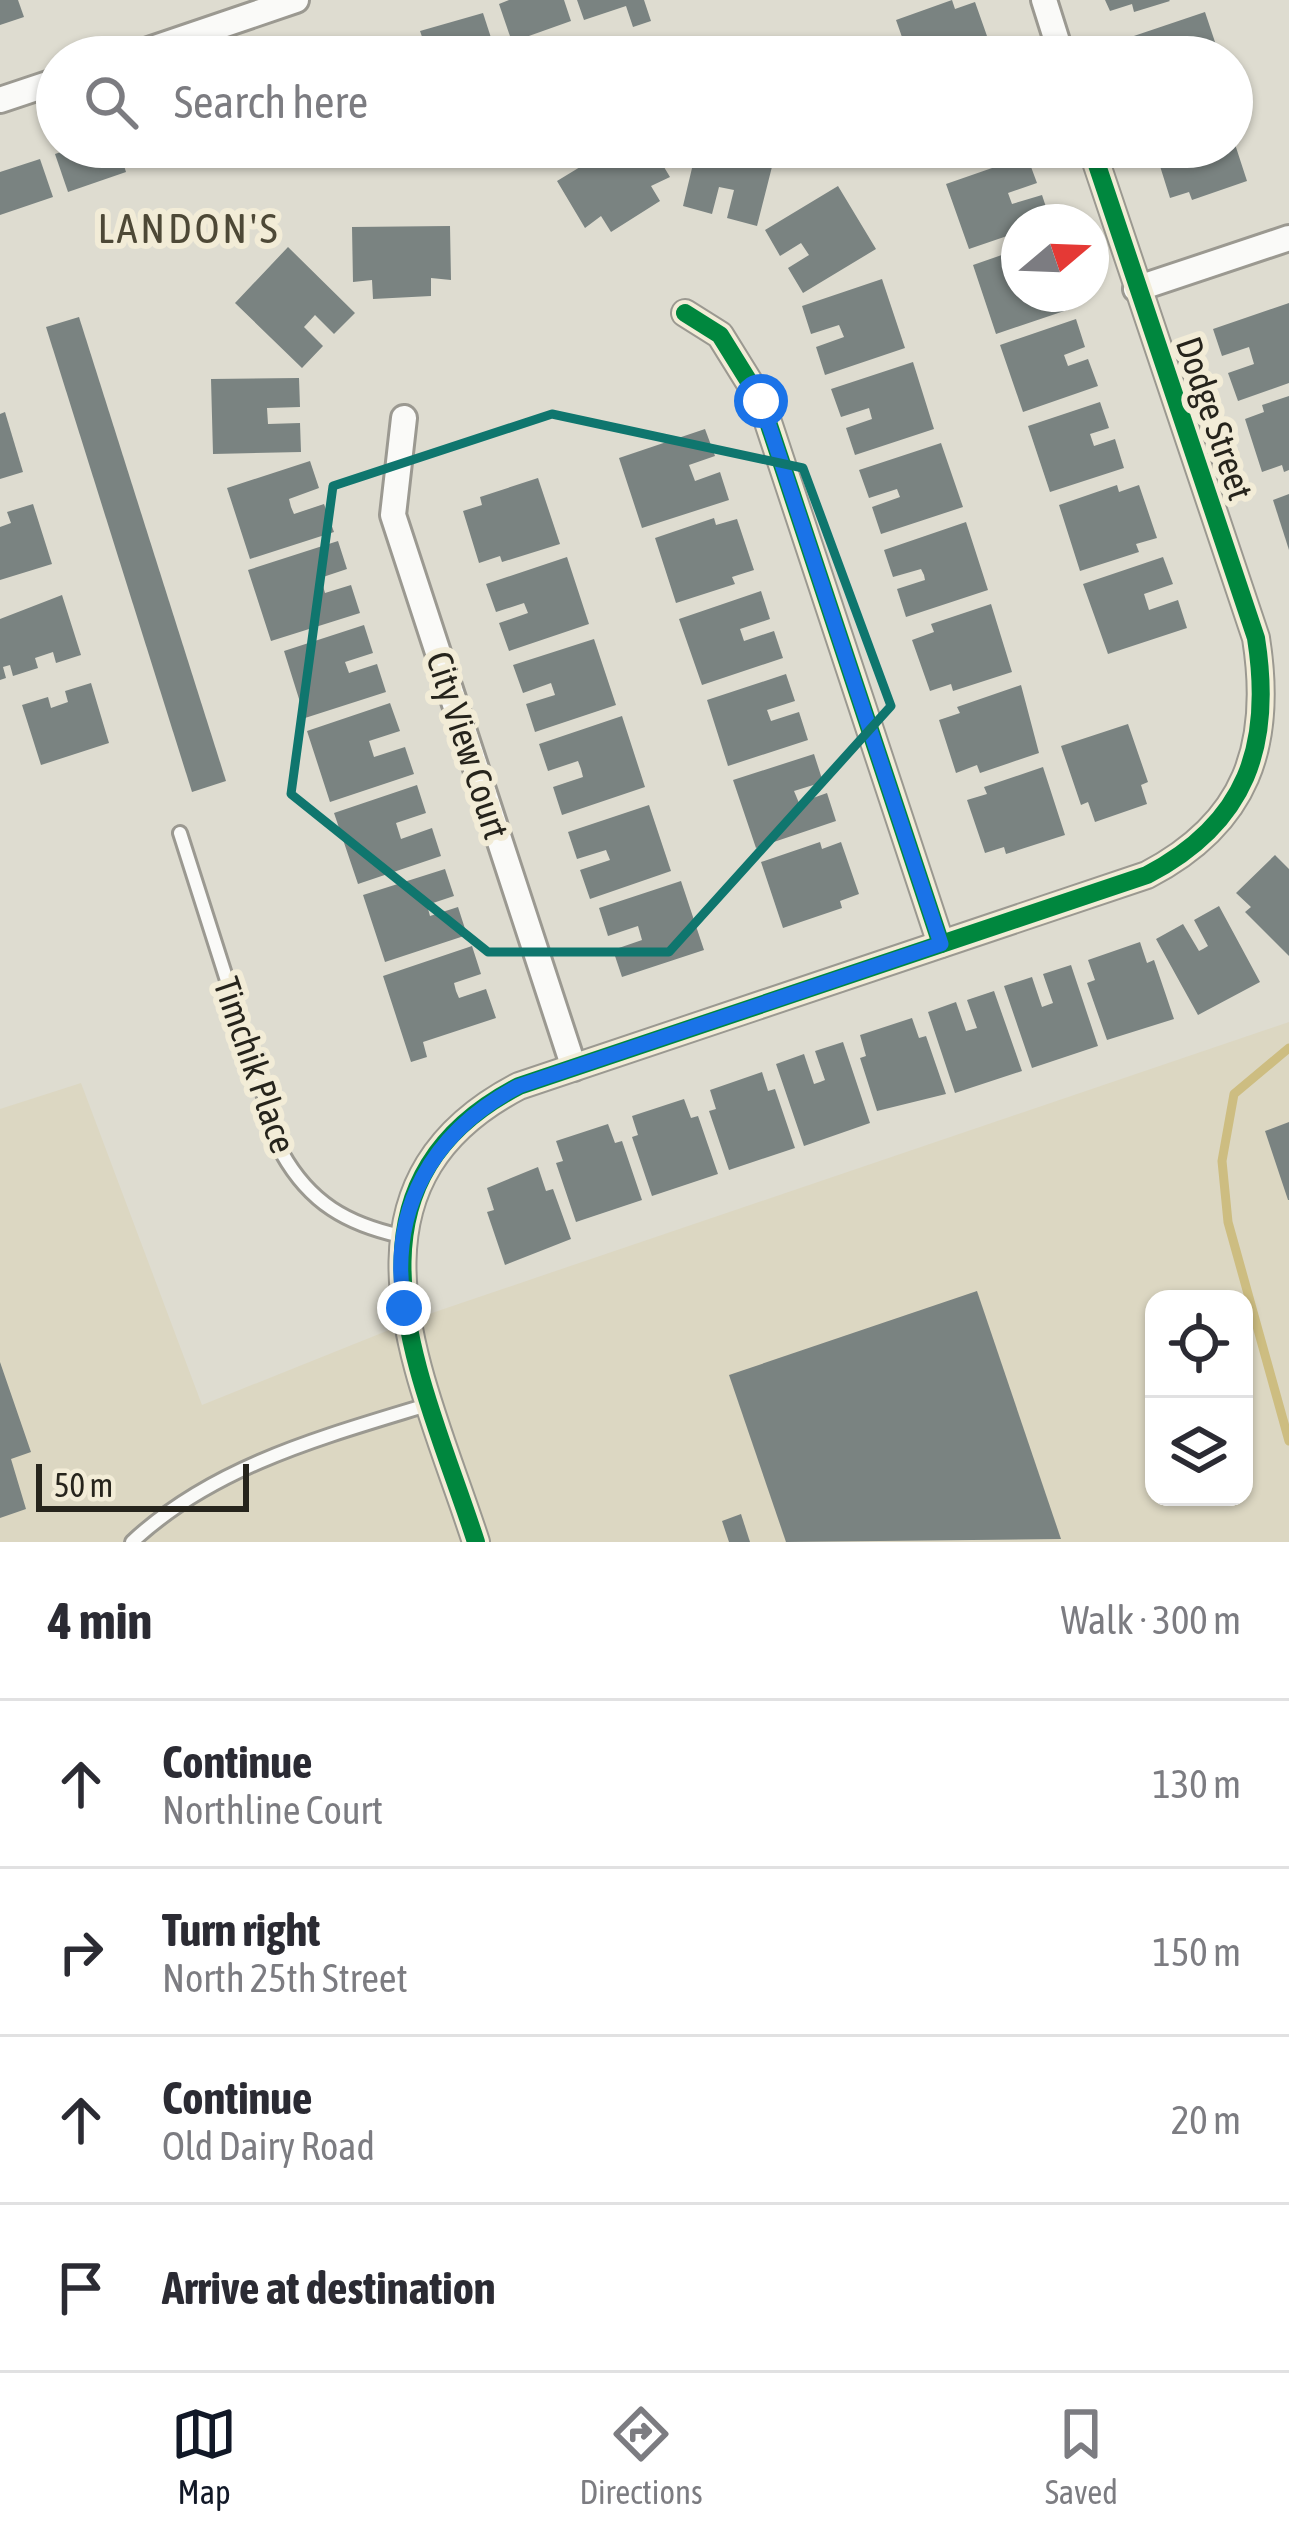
<!DOCTYPE html>
<html lang="en">
<head>
<meta charset="utf-8">
<style>
	:root { --surface:#fff; --page:#f2f2f3; --text:#2b2b33; --muted:#7c7c81; --line:#e1e1e2; --accent:#111827 }
	body { margin:0; font-family:"Asap Condensed",sans-serif; background:var(--page); color:var(--text) }
	.controls { position:absolute; right:36px; bottom:36px; display:grid; overflow:hidden; border-radius:24px; box-shadow:0 3px 9px #0004 }
	.controls button { width:108px; height:108px; display:grid; place-items:center; padding:0; border:0; border-bottom:3px solid var(--line); background:var(--surface); color:var(--text); font:60px sans-serif }
	.compass { position:absolute; left:1001px; top:204px; width:108px; height:108px; border-radius:50%; background:var(--surface); box-shadow:0 3px 9px #0004; rotate:71deg }
	.scale { position:absolute; left:36px; bottom:30px; width:213px; box-sizing:border-box; padding-left:12px; border:6px solid #26241c; border-top:0; font-size:33px; line-height:42px; white-space:nowrap; color:#26241c; -webkit-text-stroke:9px #f2ecd7; paint-order:stroke }
	.stop { position:absolute; width:36px; height:36px; margin:-27px; border:9px solid #1a73e8; border-radius:50%; background:#fff }
	.stop.end { background:#1a73e8; border-color:#fff; box-shadow:0 3px 12px #0008 }
	.list { margin:0; padding:0; list-style:none }
	h2 { display:flex; justify-content:space-between; align-items:center; height:156px; margin:0; padding:0 48px; font-size:51px }
	h2 small { font-size:39px; font-weight:400; color:var(--muted) }
	.list li { display:grid; grid-template-columns:78px 1fr auto; gap:36px; align-items:center; box-sizing:border-box; height:168px; padding:0 48px; border-top:3px solid var(--line) }
	.list b { display:block; font-size:45px; white-space:nowrap }
	.list p { margin:0; font-size:39px; white-space:nowrap; color:var(--muted) }
	.list em { font-size:39px; font-style:normal; color:var(--muted) }
	.icon { flex:none; width:66px; height:66px; fill:none; stroke:currentColor; stroke-width:2; stroke-linecap:round; stroke-linejoin:round }
	.map { position:relative; flex:none; width:1289px; height:1542px; overflow:hidden }
	.search { position:absolute; background:var(--surface); box-shadow:0 3px 9px #0004; left:36px; right:36px; top:36px; height:132px; display:flex; align-items:center; gap:30px; box-sizing:border-box; padding:0 42px; border-radius:66px; color:var(--muted); font-size:45px }
	.sheet { height:828px; background:var(--surface) }
	nav { display:flex; justify-content:space-around; align-items:center; box-sizing:border-box; height:168px; border-top:3px solid var(--line); background:var(--surface); font-size:33px; color:var(--muted) }
	nav a { display:grid; justify-items:center; gap:6px }
	nav .on { color:var(--accent) }
	.map>svg:first-child { display:block }
	.built { fill:#dcd7c2; fill-rule:evenodd }
	.lines { fill:none; stroke-linecap:round; stroke-linejoin:round }
	.stream { stroke:#cdbd81; stroke-width:9 }
	.building { fill:#7a8381 }
	.service-casing { stroke:#9b9991; stroke-width:18 }
	.minor-casing { stroke:#9b9991; stroke-width:30 }
	.service { stroke:#fafaf8; stroke-width:12 }
	.minor { stroke:#fafaf8; stroke-width:24 }
	.cycleway-casing { stroke:#f2ecd7; stroke-width:26 }
	.cycleway { stroke:#00873e; stroke-width:18 }
	.route { stroke:#1a73e8; stroke-width:15 }
	.marked { fill:none; stroke:#0f766e; stroke-width:9; stroke-linejoin:round }
	.labels { text-anchor:middle; stroke-width:12; stroke-linejoin:round; paint-order:stroke }
	.street-label { font-size:36px; fill:#26241c; stroke:#f2ecd7 }
	.quarter-label { font-size:42px; letter-spacing:3px; fill:#4d4836; stroke:#f2ecd7 }
</style>
</head>
<body>
<div class="map">
<svg width="1289" height="1542" viewBox="0 0 1289 1542">
	<rect width="100%" height="100%" fill="#dedcd0"/>
	<path class="built" d="M1289,1022V1542H0V1109L81,1083L202,1405L429,1314ZM1154,1299H1244V1497H1154Z"/>
	<g class="lines">
		<path class="stream" d="M1289,1048L1234,1094L1222,1161L1228,1222L1289,1441"/>
	</g>
	<g class="building">
		<path d="M0,0H18L24,17L0,25Z"/>
		<path d="M509,0H564L571,21L512,42L499,4Z"/>
		<path d="M577,0H644L651,21L633,27L626,6L584,20Z"/>
		<path d="M952,0L955,9L975,2L993,53L909,57L896,20Z"/>
		<path d="M1105,0H1169L1170,1L1134,12L1132,4L1110,11Z"/>
		<path d="M1205,12L1220,57H1124L1119,41Z"/>
		<path d="M483,13L494,47L465,57H429L420,31Z"/>
		<path d="M410,37L417,57H353V56Z"/>
		<path d="M1232,135L1247,181L1192,200L1189,192L1170,198L1154,147H1232Z"/>
		<path d="M76,147H118L126,172L68,192L55,154Z"/>
		<path d="M138,147H195L196,148L144,165Z"/>
		<path d="M613,147H652L670,177L651,186L660,201L611,232L601,216L585,228L557,181Z"/>
		<path d="M697,147H777L757,226L727,218L734,190L719,187L712,214L683,206Z"/>
		<path d="M941,147H1001L1002,148L948,167Z"/>
		<path d="M1027,156L1037,183L1008,193L1012,204L1042,195L1051,222H1019V232L969,249L946,184Z"/>
		<path d="M40,159L53,197L0,215V172Z"/>
		<path d="M838,186L876,249L803,293L788,268L809,255L801,243L780,256L765,230Z"/>
		<path d="M450,226L451,280L431,278V296L373,299L372,280L353,282L352,227Z"/>
		<path d="M288,247L355,313L334,334L315,315L304,327L323,346L302,368L235,303Z"/>
		<path d="M1019,249V294H1075L1079,306L996,334L973,265Z"/>
		<path d="M882,279L905,348L825,375L816,347L844,337L839,325L811,334L802,306Z"/>
		<path d="M1289,303V383L1238,401L1228,373L1254,364L1249,347L1222,356L1213,329Z"/>
		<path d="M79,317L226,781L192,792L46,327Z"/>
		<path d="M1076,319L1085,347L1064,355L1068,366L1088,359L1098,386L1023,412L1000,345Z"/>
		<path d="M913,362L934,429L855,455L846,428L872,419L869,408L841,417L831,389Z"/>
		<path d="M299,378L300,407L267,408L268,424L300,423L301,452L213,454L211,379Z"/>
		<path d="M1289,396V470L1284,472L1282,465L1262,472L1245,419L1264,412L1262,405Z"/>
		<path d="M1100,402L1109,428L1090,434L1094,446L1115,439L1124,468L1050,492L1028,426Z"/>
		<path d="M5,412L23,472L0,479V414Z"/>
		<path d="M705,429L715,456L689,465L695,481L720,472L729,500L642,528L619,458Z"/>
		<path d="M941,443L963,507L881,534L872,507L900,497L897,489L869,498L859,470Z"/>
		<path d="M310,461L319,488L289,499L291,507L294,514L324,504L334,532L250,559L227,488Z"/>
		<path d="M538,478L560,544L502,562L500,556L479,563L463,511L482,505L480,497Z"/>
		<path d="M1117,485L1119,492L1139,485L1157,538L1136,544L1139,552L1080,571L1059,505Z"/>
		<path d="M1289,494V550L1273,500Z"/>
		<path d="M33,504L52,564L0,580V527L11,523L7,512Z"/>
		<path d="M714,518L716,525L737,519L754,570L732,577L735,584L676,603L655,538Z"/>
		<path d="M966,522L988,590L906,617L897,589L925,580L924,575L921,569L893,577L884,550Z"/>
		<path d="M338,541L347,569L320,578L323,586L325,593L351,585L360,613L271,641L248,570Z"/>
		<path d="M567,557L589,624L509,651L499,623L528,613L524,603L496,612L486,584Z"/>
		<path d="M1163,557L1173,584L1144,594L1149,610L1178,600L1187,628L1108,654L1083,584Z"/>
		<path d="M761,591L770,619L740,629L744,641L774,631L783,658L702,685L679,619Z"/>
		<path d="M62,595L81,655L56,663L53,652L35,658L38,668L13,676L10,665L3,667L6,678L0,680V619Z"/>
		<path d="M991,604L1012,672L953,691L951,684L930,691L912,640L934,632L931,624Z"/>
		<path d="M364,625L373,653L345,662L349,673L377,664L386,692L305,718L284,651Z"/>
		<path d="M594,639L616,705L535,732L526,704L555,695L551,683L523,693L513,665Z"/>
		<path d="M786,674L795,701L767,710L771,721L799,712L808,740L728,766L707,700Z"/>
		<path d="M91,683L109,743L41,765L22,705L48,697L51,708L68,702L65,691Z"/>
		<path d="M1021,685L1039,753L980,773L977,765L956,773L939,720L960,713L957,707Z"/>
		<path d="M390,703L400,731L369,741L374,757L405,747L414,774L330,802L307,731Z"/>
		<path d="M622,716L645,787L562,815L553,787L583,777L581,769L578,761L548,771L539,744Z"/>
		<path d="M1128,724L1148,782L1141,785L1147,804L1095,822L1088,802L1081,805L1061,746Z"/>
		<path d="M814,754L823,782L794,791L799,803L827,793L836,821L756,848L733,780Z"/>
		<path d="M1043,767L1065,835L1006,854L1004,847L985,853L967,800L987,794L984,787Z"/>
		<path d="M417,785L426,813L396,823L401,839L432,828L441,856L358,884L334,813Z"/>
		<path d="M649,805L671,871L590,899L580,870L610,860L606,850L577,859L568,832Z"/>
		<path d="M820,842L822,849L841,842L859,894L840,901L842,908L783,928L761,862Z"/>
		<path d="M1275,855L1289,869V956L1245,912L1251,907L1236,893Z"/>
		<path d="M445,869L454,896L427,905L430,916L458,907L467,935L385,962L363,895Z"/>
		<path d="M681,881L704,950L622,977L613,950L642,940L638,926L608,936L599,908Z"/>
		<path d="M1219,906L1260,982L1198,1015L1156,939L1183,924L1199,951L1203,949L1208,946L1194,920Z"/>
		<path d="M1140,942L1147,963L1154,960L1174,1019L1107,1040L1087,983L1095,980L1088,960Z"/>
		<path d="M472,946L481,974L454,983L456,991L459,998L486,989L496,1018L423,1042L427,1057L411,1062L383,976Z"/>
		<path d="M1071,965L1098,1046L1032,1068L1004,986L1032,977L1042,1007L1053,1003L1043,974Z"/>
		<path d="M994,991L1022,1071L955,1093L928,1012L956,1002L966,1031L977,1028L967,1000Z"/>
		<path d="M912,1018L919,1038L926,1036L946,1094L877,1111L860,1058L866,1056L860,1035Z"/>
		<path d="M843,1042L870,1123L804,1146L776,1064L804,1054L814,1084L820,1082L825,1080L815,1051Z"/>
		<path d="M762,1072L768,1091L775,1089L795,1148L729,1170L709,1111L716,1109L710,1090Z"/>
		<path d="M684,1099L691,1118L698,1116L718,1174L652,1196L632,1137L638,1135L632,1116Z"/>
		<path d="M1289,1122V1200H1288L1265,1131Z"/>
		<path d="M608,1124L615,1143L622,1141L642,1200L576,1222L556,1163L563,1161L556,1141Z"/>
		<path d="M538,1167L546,1191L553,1189L571,1239L505,1265L487,1212L494,1210L487,1188Z"/>
		<path d="M977,1291L1061,1539L786,1542L729,1375Z"/>
		<path d="M0,1362L31,1452L11,1459L26,1509L0,1518Z"/>
		<path d="M741,1514L750,1542H729L722,1521Z"/>
	</g>
	<g class="lines">
		<g class="service-casing">
			<g id="service">
				<path d="M180,833L282,1153C310,1203 347,1224 401,1236"/>
				<path d="M132,1542C214,1465 326,1436 430,1404"/>
			</g>
		</g>
		<g class="minor-casing">
			<g id="minor">
				<path d="M1044,0L1062,57"/>
				<path d="M128,57L296,0"/>
				<path d="M0,100L57,81"/>
				<path d="M1136,289L1289,238"/>
				<path d="M685,313L720,335L761,401L941,944"/>
				<path d="M404,418L393,515L574,1068"/>
				<path d="M476,1542C424,1381 321,1189 519,1086L1147,875C1247,823 1273,745 1256,638L1091,147"/>
			</g>
		</g>
		<use href="#service" class="service"/>
		<use href="#minor" class="minor"/>
		<g class="cycleway-casing">
			<g id="cycleway">
				<path d="M685,313L720,335L761,401L941,944"/>
				<path d="M476,1542C424,1381 321,1189 519,1086L1147,875C1247,823 1273,745 1256,638L1091,147"/>
			</g>
		</g>
		<use href="#cycleway" class="cycleway"/>
	</g>
	<g class="lines">
		<path class="route" d="M404,1308C388,1209 432,1132 519,1086L941,944L761,401"/>
	</g>
	<path class="marked" d="M552,414L803,468L891,706L669,952H488L291,794L333,486Z"/>
	<g class="labels">
		<g class="street-label">
			<text transform="translate(1215 418) rotate(71)" y="13">Dodge Street</text>
			<text transform="translate(468 745) rotate(72)" y="13">City View Court</text>
			<text transform="translate(255 1065) rotate(71)" y="13">Timchik Place</text>
		</g>
		<g class="quarter-label">
			<text x="189" y="243">LANDON'S</text>
		</g>
	</g>
</svg>
<div class="controls">
<button><svg class="icon" aria-label="locate" viewBox="0 0 24 24"><circle cx="12" cy="12" r="6"/><path d="M12 2v4M12 18v4M2 12h4M18 12h4"/></svg></button>
<button><svg class="icon" aria-label="layers" viewBox="0 0 24 24"><path d="M12 4l9 5-9 5-9-5zM3 14l9 5 9-5"/></svg></button>
</div>
<svg class="compass" viewBox="-18 -18 36 36"><path d="M0-13l5 13h-10z" fill="#e53935"/><path d="M0 13l5-13h-10z" fill="#7c7c81"/></svg>
<div class="scale">50 m</div>
<div class="stop" style="left:761px;top:401px"></div>
<div class="stop end" style="left:404px;top:1308px"></div>
<div class="search"><svg class="icon" aria-label="search" viewBox="0 0 24 24"><circle cx="10" cy="10" r="6"/><path d="M15 15l6 6"/></svg>Search here</div>
</div>
<section class="sheet">
<h2>4 min<small>Walk · 300 m</small></h2>
<ul class="list">
<li><svg class="icon" aria-label="ahead" viewBox="0 0 24 24"><path d="M12 20V5M6 11l6-6 6 6"/></svg><div><b>Continue</b><p>Northline Court</p></div><em>130 m</em></li>
<li><svg class="icon" aria-label="right" viewBox="0 0 24 24"><path d="M7 20v-9h11M14 6l5 5-5 5"/></svg><div><b>Turn right</b><p>North 25th Street</p></div><em>150 m</em></li>
<li><svg class="icon" aria-label="ahead" viewBox="0 0 24 24"><path d="M12 20V5M6 11l6-6 6 6"/></svg><div><b>Continue</b><p>Old Dairy Road</p></div><em>20 m</em></li>
<li><svg class="icon" aria-label="arrive" viewBox="0 0 24 24"><path d="M6 21V4h12l-3 4 3 4H6"/></svg><div><b>Arrive at destination</b></div></li>
</ul>
</section>
<nav>
<a class="on"><svg class="icon" aria-label="map" viewBox="0 0 24 24"><path d="M3 6l6-2 6 2 6-2v14l-6 2-6-2-6 2zM9 4v14M15 6v14"/></svg>Map</a>
<a><svg class="icon" aria-label="directions" viewBox="0 0 24 24"><path d="M12 3l9 9-9 9-9-9zM9 14v-3h6M13 9l2 2-2 2"/></svg>Directions</a>
<a><svg class="icon" aria-label="saved" viewBox="0 0 24 24"><path d="M7 4h10v16l-5-4-5 4z"/></svg>Saved</a>
</nav>
</body>
</html>
